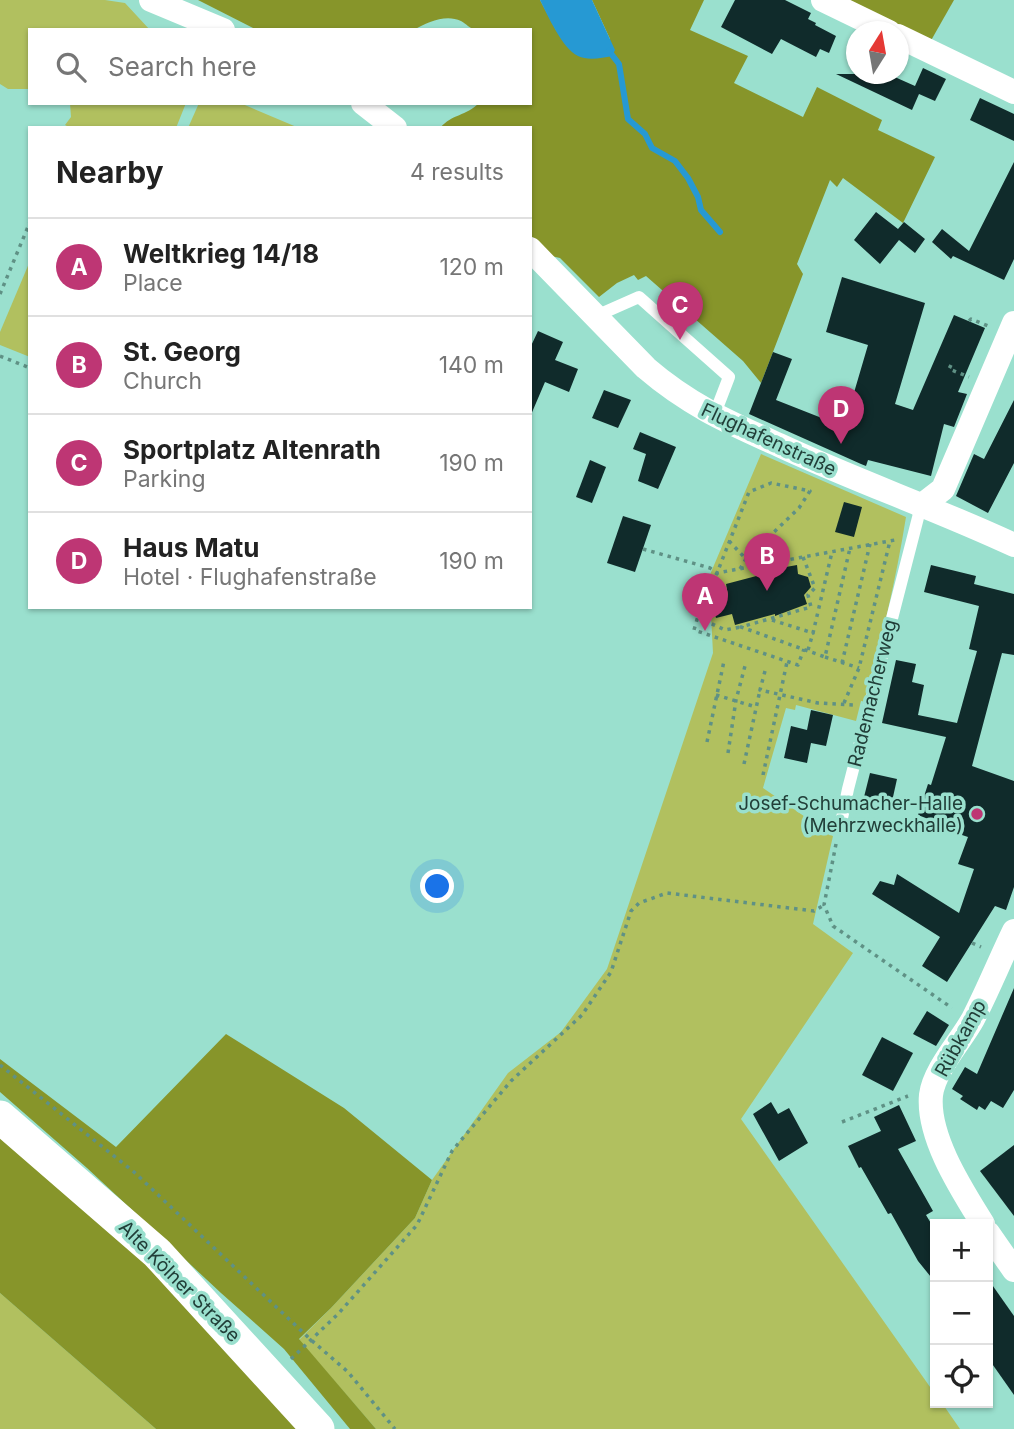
<!DOCTYPE html>
<html lang="en">
<head>
<meta charset="utf-8">
<style>
	:root { --surface:#fff; --page:#f2f2f2; --text:#222; --muted:#767676; --line:#e0e0e0; --accent:#be3674 }
	body { margin:0; font-family:Inter,sans-serif; background:var(--page); color:var(--text) }
	.controls { position:absolute; right:21px; bottom:21px; display:grid; overflow:hidden; border-radius:0px; box-shadow:0 2px 5px #0004 }
	.controls button { width:63px; height:63px; display:grid; place-items:center; padding:0; border:0; border-bottom:2px solid var(--line); background:var(--surface); color:var(--text); font:35px sans-serif }
	.compass { position:absolute; left:846px; top:21px; width:63px; height:63px; border-radius:50%; background:var(--surface); box-shadow:0 2px 5px #0004; rotate:11deg }
	.you { position:absolute; left:438px; top:887px; width:24px; height:24px; margin:-18px; border:5px solid #fff; border-radius:50%; background:#1a73e8; box-shadow:0 0 0 10px #1a73e833 }
	.badge { display:grid; place-items:center; width:46px; height:46px; border-radius:50%; background:var(--accent); color:#fff; font-size:23px; font-weight:700 }
	.pin { position:absolute; translate:-50% -58px; filter:drop-shadow(0 2px 4px #0008) }
	.pin::after { content:''; position:absolute; top:37px; width:24px; height:21px; background:inherit; clip-path:polygon(0 0,100% 0,50% 100%) }
	.list { margin:0; padding:0; list-style:none }
	h2 { display:flex; justify-content:space-between; align-items:center; height:91px; margin:0; padding:0 28px; font-size:30px }
	h2 small { font-size:23px; font-weight:400; color:var(--muted) }
	.list li { display:grid; grid-template-columns:46px 1fr auto; gap:21px; align-items:center; box-sizing:border-box; height:98px; padding:0 28px; border-top:2px solid var(--line) }
	.list b { display:block; font-size:26px; white-space:nowrap }
	.list p { margin:0; font-size:23px; white-space:nowrap; color:var(--muted) }
	.list em { font-size:23px; font-style:normal; color:var(--muted) }
	.icon { flex:none; width:38px; height:38px; fill:none; stroke:currentColor; stroke-width:2; stroke-linecap:round; stroke-linejoin:round }
	.map { position:relative; flex:none; width:1014px; height:1429px; overflow:hidden }
	.search { position:absolute; background:var(--surface); box-shadow:0 2px 5px #0004; left:28px; top:28px; width:504px; height:77px; display:flex; align-items:center; gap:18px; box-sizing:border-box; padding:0 24px; border-radius:0px; color:var(--muted); font-size:26px }
	.panel { position:absolute; background:var(--surface); box-shadow:0 2px 5px #0004; left:28px; top:126px; width:504px; height:483px; border-radius:0px }
	.map>svg:first-child { display:block }
	.green { fill:#b1c05f }
	.forest { fill:#87952a }
	.water { fill:#2699d3 }
	.lines { fill:none; stroke-linecap:round; stroke-linejoin:round }
	.stream { stroke:#2699d3; stroke-width:6 }
	.building { fill:#102b2b }
	.path { stroke:#5f9185; stroke-width:3.5; stroke-dasharray:3.5 5; stroke-linecap:butt }
	.lane { stroke:#fff; stroke-width:12 }
	.street { stroke:#fff; stroke-width:24 }
	.secondary { stroke:#fff; stroke-width:33 }
	.poi-dot { fill:#be3674; stroke:#9ae0ce; stroke-width:2.5 }
	.labels { text-anchor:middle; stroke-width:7; stroke-linejoin:round; paint-order:stroke }
	.street-label { font-size:19px; fill:#213e38; stroke:#9ae0ce }
	.poi-label { font-size:19px; fill:#213e38; stroke:#9ae0ce; text-anchor:end }
</style>
</head>
<body>
<div class="map">
<svg width="1014" height="1429" viewBox="0 0 1014 1429">
	<rect width="100%" height="100%" fill="#9ae0ce"/>
	<g class="green">
		<path d="M0,0H105L125,3L150,30H30V89H8L0,84Z"/>
		<path d="M70,103H186L176,128H71L65,125L71,117Z"/>
		<path d="M199,103H240L299,128H188Z"/>
		<path d="M30,261V357L0,345V332Z"/>
		<path d="M761,454L906,517C896,580 881,641 866,702L861,701L856,721L796,705L795,710L786,708L763,788L833,836L813,924L853,953L741,1119L935,1394V1403H942L960,1429H376L299,1340L331,1308L415,1218L432,1180L508,1073L561,1032L607,969L713,653L709,577Z"/>
		<path d="M0,1293L156,1429H0Z"/>
	</g>
	<g class="forest">
		<path d="M198,0H540L556,30L579,56L610,39L592,0H704L690,30L748,56L734,83L803,117L817,87L882,120L878,130L935,157L903,223L843,178L837,187L830,180L797,264L803,274L761,383L743,361L646,276L638,280L634,275L617,283L599,297L560,258L551,256L530,235V128H440C452,114 466,116 479,103H530V30C512,30 493,31 475,29C468,28 467,24 461,21C446,14 427,22 414,30H257Z"/>
		<path d="M838,0H954L929,44Z"/>
		<path d="M226,1034L344,1108L432,1180L415,1218L331,1308L299,1339L376,1429H350L284,1349L221,1293L87,1168L0,1092V1059L116,1147Z"/>
		<path d="M0,1132L133,1248L300,1429H156L0,1293Z"/>
	</g>
	<path class="water" d="M540,0H592L615,50L612,56C602,58 588,61 578,56C562,48 548,16 540,0Z"/>
	<g class="lines">
		<path class="stream" d="M609,51L619,64L628,119L645,134L652,148L675,161L688,178L698,197L701,210L720,232"/>
	</g>
	<g class="building">
		<path d="M735,0H785L811,13L808,19L816,23L815,25L836,36L829,53L820,49L816,57L781,39L772,54L721,27Z"/>
		<path d="M923,68L946,79L935,101L919,94L912,110L836,74H888L915,86Z"/>
		<path d="M980,98L1014,114V141L970,120Z"/>
		<path d="M1014,162V259L1004,280L953,256L951,259L932,242L942,229L969,251Z"/>
		<path d="M876,212L898,229L904,222L925,239L915,253L899,240L880,264L854,240Z"/>
		<path d="M842,277L925,303L895,404L913,410L954,315L985,328L958,392L967,394L954,427L944,424L931,476L868,460L866,466L861,464L749,414L773,352L792,359L776,400L837,424L846,394L853,396L868,345L826,332Z"/>
		<path d="M538,331L563,342L555,360L578,369L569,392L545,382L530,417V348Z"/>
		<path d="M604,390L631,400L618,428L592,418Z"/>
		<path d="M1014,400V463L988,513L956,496L974,454L984,459Z"/>
		<path d="M640,432L676,447L658,489L638,481L646,454L633,449Z"/>
		<path d="M590,460L606,467L592,503L576,497Z"/>
		<path d="M844,502L862,507L854,537L835,532Z"/>
		<path d="M623,516L651,525L635,572L607,563Z"/>
		<path d="M797,565L798,574L808,577L811,587L804,595L807,604L775,616V614L735,625L732,614L716,618L711,599L728,595L726,584L764,574V571Z"/>
		<path d="M931,565L976,576L974,584L1014,594V655L1002,653L972,766L1014,781V887L1006,910L995,906L947,982L922,966L940,937L872,894L880,881L894,885L897,874L959,913L974,869L958,864L968,837L935,826L936,822L918,815L928,784L931,785L946,737L882,723L896,660L916,664L912,682L924,685L918,715L957,723L977,651L969,649L979,606L924,592Z"/>
		<path d="M811,710L833,715L826,746L811,743L807,763L784,758L791,726L807,730Z"/>
		<path d="M870,773L897,779L891,806L863,801Z"/>
		<path d="M1014,988V1090L1003,1108L991,1101L985,1110L979,1106L977,1110L960,1099L963,1096L952,1089L965,1067L977,1074Z"/>
		<path d="M927,1011L949,1025L936,1046L913,1034Z"/>
		<path d="M882,1037L913,1053L893,1091L862,1075Z"/>
		<path d="M771,1102L778,1114L789,1108L808,1143L779,1161L753,1114Z"/>
		<path d="M899,1105L916,1141L898,1149L933,1211L926,1215L935,1230V1282L918,1261L891,1213L888,1214L861,1167L859,1168L848,1146L881,1131L874,1117Z"/>
		<path d="M1014,1145V1216L980,1171Z"/>
		<path d="M988,1279L1014,1316V1395L988,1358Z"/>
	</g>
	<g class="lines">
		<g class="path">
			<path d="M0,294L30,222"/>
			<path d="M969,321L971,319L988,326"/>
			<path d="M0,356L30,368"/>
			<path d="M951,365L949,369L969,377"/>
			<path d="M729,541L746,559"/>
			<path d="M643,549L710,568L717,573L895,540"/>
			<path d="M803,557L815,588L808,595L811,607L741,627L825,657L850,548"/>
			<path d="M740,569L746,559L799,508L810,491L771,483L749,492L717,573L703,599V615L708,622L725,630L741,627"/>
			<path d="M702,602L694,630L798,665L804,649"/>
			<path d="M772,620L813,633L832,552"/>
			<path d="M808,650L813,633"/>
			<path d="M825,657L859,668"/>
			<path d="M842,663L870,544"/>
			<path d="M765,671L760,690L818,703L853,705"/>
			<path d="M716,695L756,707"/>
			<path d="M844,703L859,668L890,541"/>
			<path d="M707,742L724,661"/>
			<path d="M728,753L736,700L745,666"/>
			<path d="M744,764L760,690"/>
			<path d="M763,775L787,662"/>
			<path d="M836,844L824,905L833,926L952,1008"/>
			<path d="M972,943L981,947"/>
			<path d="M0,1065L134,1172L310,1339L348,1372L395,1429"/>
			<path d="M842,1122L908,1096"/>
			<path d="M291,1359L338,1314L417,1225L452,1151L511,1081L582,1015L611,972L631,911L639,903L667,893L814,911L824,905"/>
		</g>
		<g class="lane">
			<path d="M596,316L639,297L729,377L714,416"/>
			<path d="M840,828L848,789L921,506"/>
		</g>
		<g class="street">
			<path d="M151,0L223,30"/>
			<path d="M823,0L889,32"/>
			<path d="M898,36L1014,92"/>
			<path d="M363,103L395,128"/>
			<path d="M530,249L646,368C689,405 728,422 779,445C856,481 937,509 1014,545"/>
			<path d="M921,506L943,489L1014,323"/>
			<path d="M983,1224C962,1190 927,1137 931,1095C934,1070 961,1041 973,1019C988,990 1000,960 1014,931"/>
			<path d="M988,1233L1014,1270"/>
		</g>
		<path class="secondary" d="M0,1117L157,1253L318,1429"/>
	</g>
	<circle class="poi-dot" cx="977" cy="814" r="7"/>
	<g class="labels">
		<g class="street-label">
			<text transform="translate(769 439) rotate(25)" y="7">Flughafenstraße</text>
			<text transform="translate(872 693) rotate(-76)" y="7">Rademacherweg</text>
			<text transform="translate(960 1038) rotate(-61)" y="7">Rübkamp</text>
			<text transform="translate(180 1281) rotate(45)" y="7">Alte Kölner Straße</text>
		</g>
		<g class="poi-label">
			<text x="963" y="810">Josef-Schumacher-Halle<tspan x="963" dy="22">(Mehrzweckhalle)</tspan></text>
		</g>
	</g>
</svg>
<div class="controls">
<button>+</button>
<button>−</button>
<button><svg class="icon" aria-label="locate" viewBox="0 0 24 24"><circle cx="12" cy="12" r="6"/><path d="M12 2v4M12 18v4M2 12h4M18 12h4"/></svg></button>
</div>
<svg class="compass" viewBox="-18 -18 36 36"><path d="M0-13l5 13h-10z" fill="#e53935"/><path d="M0 13l5-13h-10z" fill="#767676"/></svg>
<div class="you"></div>
<div class="pin badge" style="left:705px;top:631px">A</div>
<div class="pin badge" style="left:767px;top:591px">B</div>
<div class="pin badge" style="left:680px;top:340px">C</div>
<div class="pin badge" style="left:841px;top:444px">D</div>
<div class="search"><svg class="icon" aria-label="search" viewBox="0 0 24 24"><circle cx="10" cy="10" r="6"/><path d="M15 15l6 6"/></svg>Search here</div>
<section class="panel">
<h2>Nearby<small>4 results</small></h2>
<ul class="list">
<li><span class="badge">A</span><div><b>Weltkrieg 14/18</b><p>Place</p></div><em>120 m</em></li>
<li><span class="badge">B</span><div><b>St. Georg</b><p>Church</p></div><em>140 m</em></li>
<li><span class="badge">C</span><div><b>Sportplatz Altenrath</b><p>Parking</p></div><em>190 m</em></li>
<li><span class="badge">D</span><div><b>Haus Matu</b><p>Hotel · Flughafenstraße</p></div><em>190 m</em></li>
</ul>
</section>
</div>
</body>
</html>
